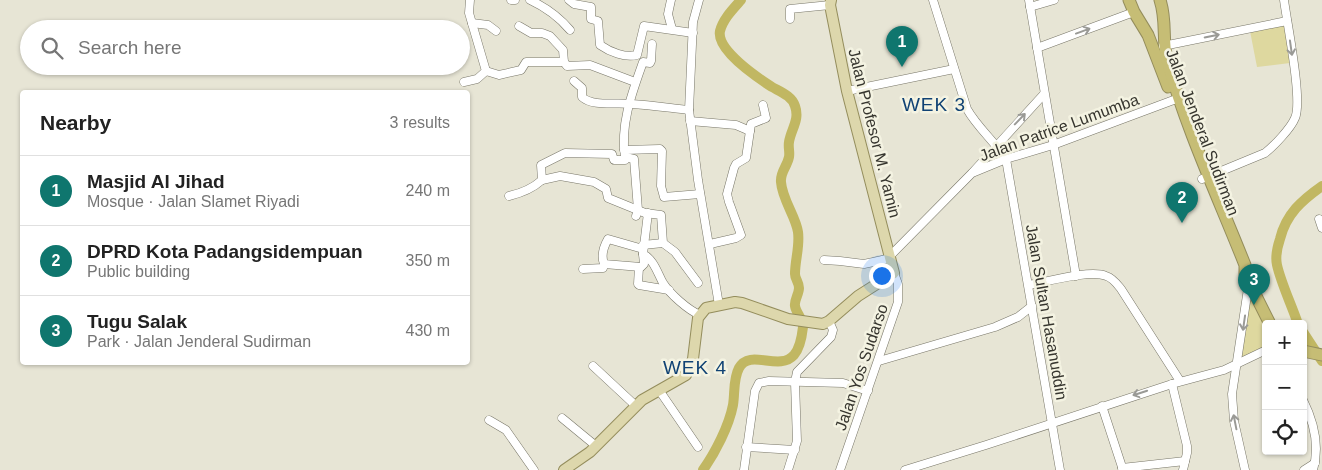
<!DOCTYPE html>
<html lang="en">
<head>
<meta charset="utf-8">
<style>
	:root { --surface:#fff; --page:#f2f2f2; --text:#222; --muted:#767676; --line:#e0e0e0; --accent:#0f766e }
	body { margin:0; font-family:Helvetica,sans-serif; background:var(--page); color:var(--text) }
	.controls { position:absolute; right:15px; bottom:15px; display:grid; overflow:hidden; border-radius:5px; box-shadow:0 1px 4px #0004 }
	.controls button { width:45px; height:45px; display:grid; place-items:center; padding:0; border:0; border-bottom:1px solid var(--line); background:var(--surface); color:var(--text); font:25px sans-serif }
	.you { position:absolute; left:881px; top:275px; width:18px; height:18px; margin:-12px; border:4px solid #fff; border-radius:50%; background:#1a73e8; box-shadow:0 0 0 8px #1a73e833 }
	.badge { display:grid; place-items:center; width:32px; height:32px; border-radius:50%; background:var(--accent); color:#fff; font-size:16px; font-weight:700 }
	.pin { position:absolute; translate:-50% -41px; filter:drop-shadow(0 1px 2px #0008) }
	.pin::after { content:''; position:absolute; top:26px; width:18px; height:15px; background:inherit; clip-path:polygon(0 0,100% 0,50% 100%) }
	.list { margin:0; padding:0; list-style:none }
	h2 { display:flex; justify-content:space-between; align-items:center; height:65px; margin:0; padding:0 20px; font-size:21px }
	h2 small { font-size:16px; font-weight:400; color:var(--muted) }
	.list li { display:grid; grid-template-columns:32px 1fr auto; gap:15px; align-items:center; box-sizing:border-box; height:70px; padding:0 20px; border-top:1px solid var(--line) }
	.list b { display:block; font-size:19px; white-space:nowrap }
	.list p { margin:0; font-size:16px; white-space:nowrap; color:var(--muted) }
	.list em { font-size:16px; font-style:normal; color:var(--muted) }
	.icon { flex:none; width:28px; height:28px; fill:none; stroke:currentColor; stroke-width:2; stroke-linecap:round; stroke-linejoin:round }
	.map { position:relative; flex:none; width:1322px; height:470px; overflow:hidden }
	.search { position:absolute; background:var(--surface); box-shadow:0 1px 4px #0004; left:20px; top:20px; width:450px; height:55px; display:flex; align-items:center; gap:12px; box-sizing:border-box; padding:0 18px; border-radius:28px; color:var(--muted); font-size:19px }
	.panel { position:absolute; background:var(--surface); box-shadow:0 1px 4px #0004; left:20px; top:90px; width:450px; height:275px; border-radius:5px }
	.map>svg:first-child { display:block }
	.green { fill:#ded89f }
	.lines { fill:none; stroke-linecap:round; stroke-linejoin:round }
	.river { stroke:#c1b762; stroke-width:10 }
	.minor-casing { stroke:#787668; stroke-width:9 }
	.major-casing { stroke:#948d5c; stroke-width:12 }
	.highway-casing { stroke:#948d5c; stroke-width:13 }
	.minor { stroke:#fff; stroke-width:8 }
	.major { stroke:#ddd7ac; stroke-width:10 }
	.highway { stroke:#c6bd75; stroke-width:11 }
	.oneway { stroke:#9a9a96 }
	.labels { text-anchor:middle; stroke-width:5; stroke-linejoin:round; paint-order:stroke }
	.street-label { font-size:16px; fill:#36352e; stroke:#f4f3e2 }
	.quarter-label { font-size:19px; letter-spacing:1px; fill:#104274; stroke:#f4f3e2 }
</style>
</head>
<body>
<div class="map">
<svg width="1322" height="470" viewBox="0 0 1322 470">
	<rect width="100%" height="100%" fill="#e7e5d5"/>
	<g class="green">
		<path d="M1284,24L1290,63L1257,67L1250,31Z"/>
		<path d="M1251,285L1266,324V349L1240,362Z"/>
	</g>
	<g class="lines">
		<g class="river">
			<path d="M1298,324C1292,306 1281,283 1277,265C1275,256 1277,248 1280,239C1286,214 1302,200 1322,186"/>
			<path d="M1303,332L1322,361"/>
			<path d="M703,470C715,453 729,426 733,405C735,393 733,379 739,368C750,348 779,372 794,355C800,348 802,336 803,327C803,319 796,313 795,306C794,300 799,294 799,288C799,282 795,279 795,274C795,260 800,246 798,232C796,217 782,199 781,182C780,172 787,167 789,157C790,152 788,147 789,142C791,129 800,120 795,106C792,96 781,92 772,87C758,78 716,50 720,31C723,19 733,9 741,0"/>
		</g>
		<g class="minor-casing">
			<g id="minor">
				<path d="M511,0H515"/>
				<path d="M530,0C545,7 559,17 570,30"/>
				<path d="M569,0L574,4L591,7V19L598,21L600,45C610,52 625,58 637,55L644,26L693,33"/>
				<path d="M671,0L668,14L672,29"/>
				<path d="M699,0L693,22L689,110L698,180L719,305"/>
				<path d="M933,0L967,109C977,127 995,142 1006,159L1060,470"/>
				<path d="M1029,0L1076,276"/>
				<path d="M1030,7L1054,0"/>
				<path d="M790,19V9L830,5"/>
				<path d="M472,23L488,25L496,31"/>
				<path d="M519,26L531,33H542L550,36L563,50L564,62L567,66L590,65L635,82"/>
				<path d="M1163,46L1287,21"/>
				<path d="M1037,48L1134,12"/>
				<path d="M486,71L499,75L521,70L526,62H564"/>
				<path d="M574,81L582,88V97C593,107 616,102 631,104C650,105 670,108 689,110"/>
				<path d="M464,82L477,79L486,71L469,13L470,0"/>
				<path d="M847,91L954,69"/>
				<path d="M690,121L736,125L750,131"/>
				<path d="M624,150L660,149L662,151L661,186L664,197L700,194"/>
				<path d="M973,172L1044,94"/>
				<path d="M1202,179L1265,153C1274,146 1291,128 1295,118C1303,101 1287,23 1284,0"/>
				<path d="M542,180L560,176L594,182L606,189L608,198L645,213L661,215L663,243L675,252L698,283"/>
				<path d="M509,196C522,193 532,189 542,180L541,165L565,153L612,154L614,160H625V157"/>
				<path d="M648,213L643,254C654,260 657,272 663,283C670,294 688,310 700,315"/>
				<path d="M636,216L638,210L634,159L625,157C620,124 632,93 643,62L650,63L651,61L652,44"/>
				<path d="M1319,219L1322,228"/>
				<path d="M710,244L736,238L741,235L729,202L727,194L734,168L736,164L746,158L751,124L766,118L763,105"/>
				<path d="M643,245L663,243"/>
				<path d="M643,254L644,264L641,267L604,264C601,256 604,246 608,239L643,249"/>
				<path d="M824,260L840,261L864,264L887,259L972,173L1006,159L1053,145L1179,98"/>
				<path d="M639,267L638,284L639,285L669,290"/>
				<path d="M583,269L603,268L604,264"/>
				<path d="M1029,285C1046,282 1091,269 1106,276C1113,278 1117,284 1121,289L1180,381"/>
				<path d="M879,361L995,327L1018,317L1032,306"/>
				<path d="M593,366L636,406"/>
				<path d="M1172,384L1187,446V453L1183,470"/>
				<path d="M659,390L698,447"/>
				<path d="M1303,400C1314,422 1320,446 1313,470"/>
				<path d="M1102,406L1123,470"/>
				<path d="M562,418L596,446"/>
				<path d="M489,420L506,430L534,470"/>
				<path d="M746,447L795,450"/>
				<path d="M1122,468L1185,461"/>
				<path d="M744,470L755,391L759,383L769,381L843,383L868,391"/>
				<path d="M788,470L797,441L795,382L797,372L831,337L833,330L829,321"/>
				<path d="M840,470L898,302V284L894,273"/>
				<path d="M905,470L986,445L1172,384L1224,370L1266,350"/>
				<path d="M1245,470L1234,421L1232,394L1249,282"/>
				<path d="M1304,470L1315,463"/>
			</g>
		</g>
		<g class="major-casing">
			<path id="major" d="M564,470L590,452L642,400L686,375L693,359L698,318L706,308L735,302L742,303L788,319L823,324L829,321L858,296L894,273L847,91L830,5L831,0"/>
		</g>
		<g class="highway-casing">
			<g id="highway">
				<path d="M1129,0L1134,12L1148,35L1168,87"/>
				<path d="M1160,0C1167,21 1162,40 1167,60C1187,131 1218,197 1245,265V274L1270,324"/>
				<path d="M1303,351L1322,355"/>
			</g>
		</g>
		<use href="#minor" class="minor"/>
		<use href="#major" class="major"/>
		<use href="#highway" class="highway"/>
	</g>
	<defs><path id="oneway-shaft" d="M-6 0H5M1.5-3L5.5 0L1.5 3" fill="none" stroke-width="1.6" stroke-linecap="round" stroke-linejoin="round" transform="scale(1.25)"/></defs>
	<g class="oneway">
		<use href="#oneway-shaft" transform="translate(1083 31) rotate(-20)"/>
		<use href="#oneway-shaft" transform="translate(1212 36) rotate(-11)"/>
		<use href="#oneway-shaft" transform="translate(1291 48) rotate(82)"/>
		<use href="#oneway-shaft" transform="translate(1020 119) rotate(-46)"/>
		<use href="#oneway-shaft" transform="translate(1244 323) rotate(98)"/>
		<use href="#oneway-shaft" transform="translate(1140 393) rotate(162)"/>
		<use href="#oneway-shaft" transform="translate(1235 422) rotate(-101)"/>
	</g>
	<g class="labels">
		<g class="street-label">
			<text transform="translate(1059 127) rotate(-20)" y="6">Jalan Patrice Lumumba</text>
			<text transform="translate(1203 132) rotate(69)" y="6">Jalan Jenderal Sudirman</text>
			<text transform="translate(875 133) rotate(76)" y="6">Jalan Profesor M. Yamin</text>
			<text transform="translate(1047 312) rotate(80)" y="6">Jalan Sultan Hasanuddin</text>
			<text transform="translate(861 367) rotate(-71)" y="6">Jalan Yos Sudarso</text>
		</g>
		<g class="quarter-label">
			<text x="934" y="111">WEK 3</text>
			<text x="695" y="374">WEK 4</text>
		</g>
	</g>
</svg>
<div class="controls">
<button>+</button>
<button>−</button>
<button><svg class="icon" aria-label="locate" viewBox="0 0 24 24"><circle cx="12" cy="12" r="6"/><path d="M12 2v4M12 18v4M2 12h4M18 12h4"/></svg></button>
</div>
<div class="you"></div>
<div class="pin badge" style="left:902px;top:67px">1</div>
<div class="pin badge" style="left:1182px;top:223px">2</div>
<div class="pin badge" style="left:1254px;top:305px">3</div>
<div class="search"><svg class="icon" aria-label="search" viewBox="0 0 24 24"><circle cx="10" cy="10" r="6"/><path d="M15 15l6 6"/></svg>Search here</div>
<section class="panel">
<h2>Nearby<small>3 results</small></h2>
<ul class="list">
<li><span class="badge">1</span><div><b>Masjid Al Jihad</b><p>Mosque · Jalan Slamet Riyadi</p></div><em>240 m</em></li>
<li><span class="badge">2</span><div><b>DPRD Kota Padangsidempuan</b><p>Public building</p></div><em>350 m</em></li>
<li><span class="badge">3</span><div><b>Tugu Salak</b><p>Park · Jalan Jenderal Sudirman</p></div><em>430 m</em></li>
</ul>
</section>
</div>
</body>
</html>
